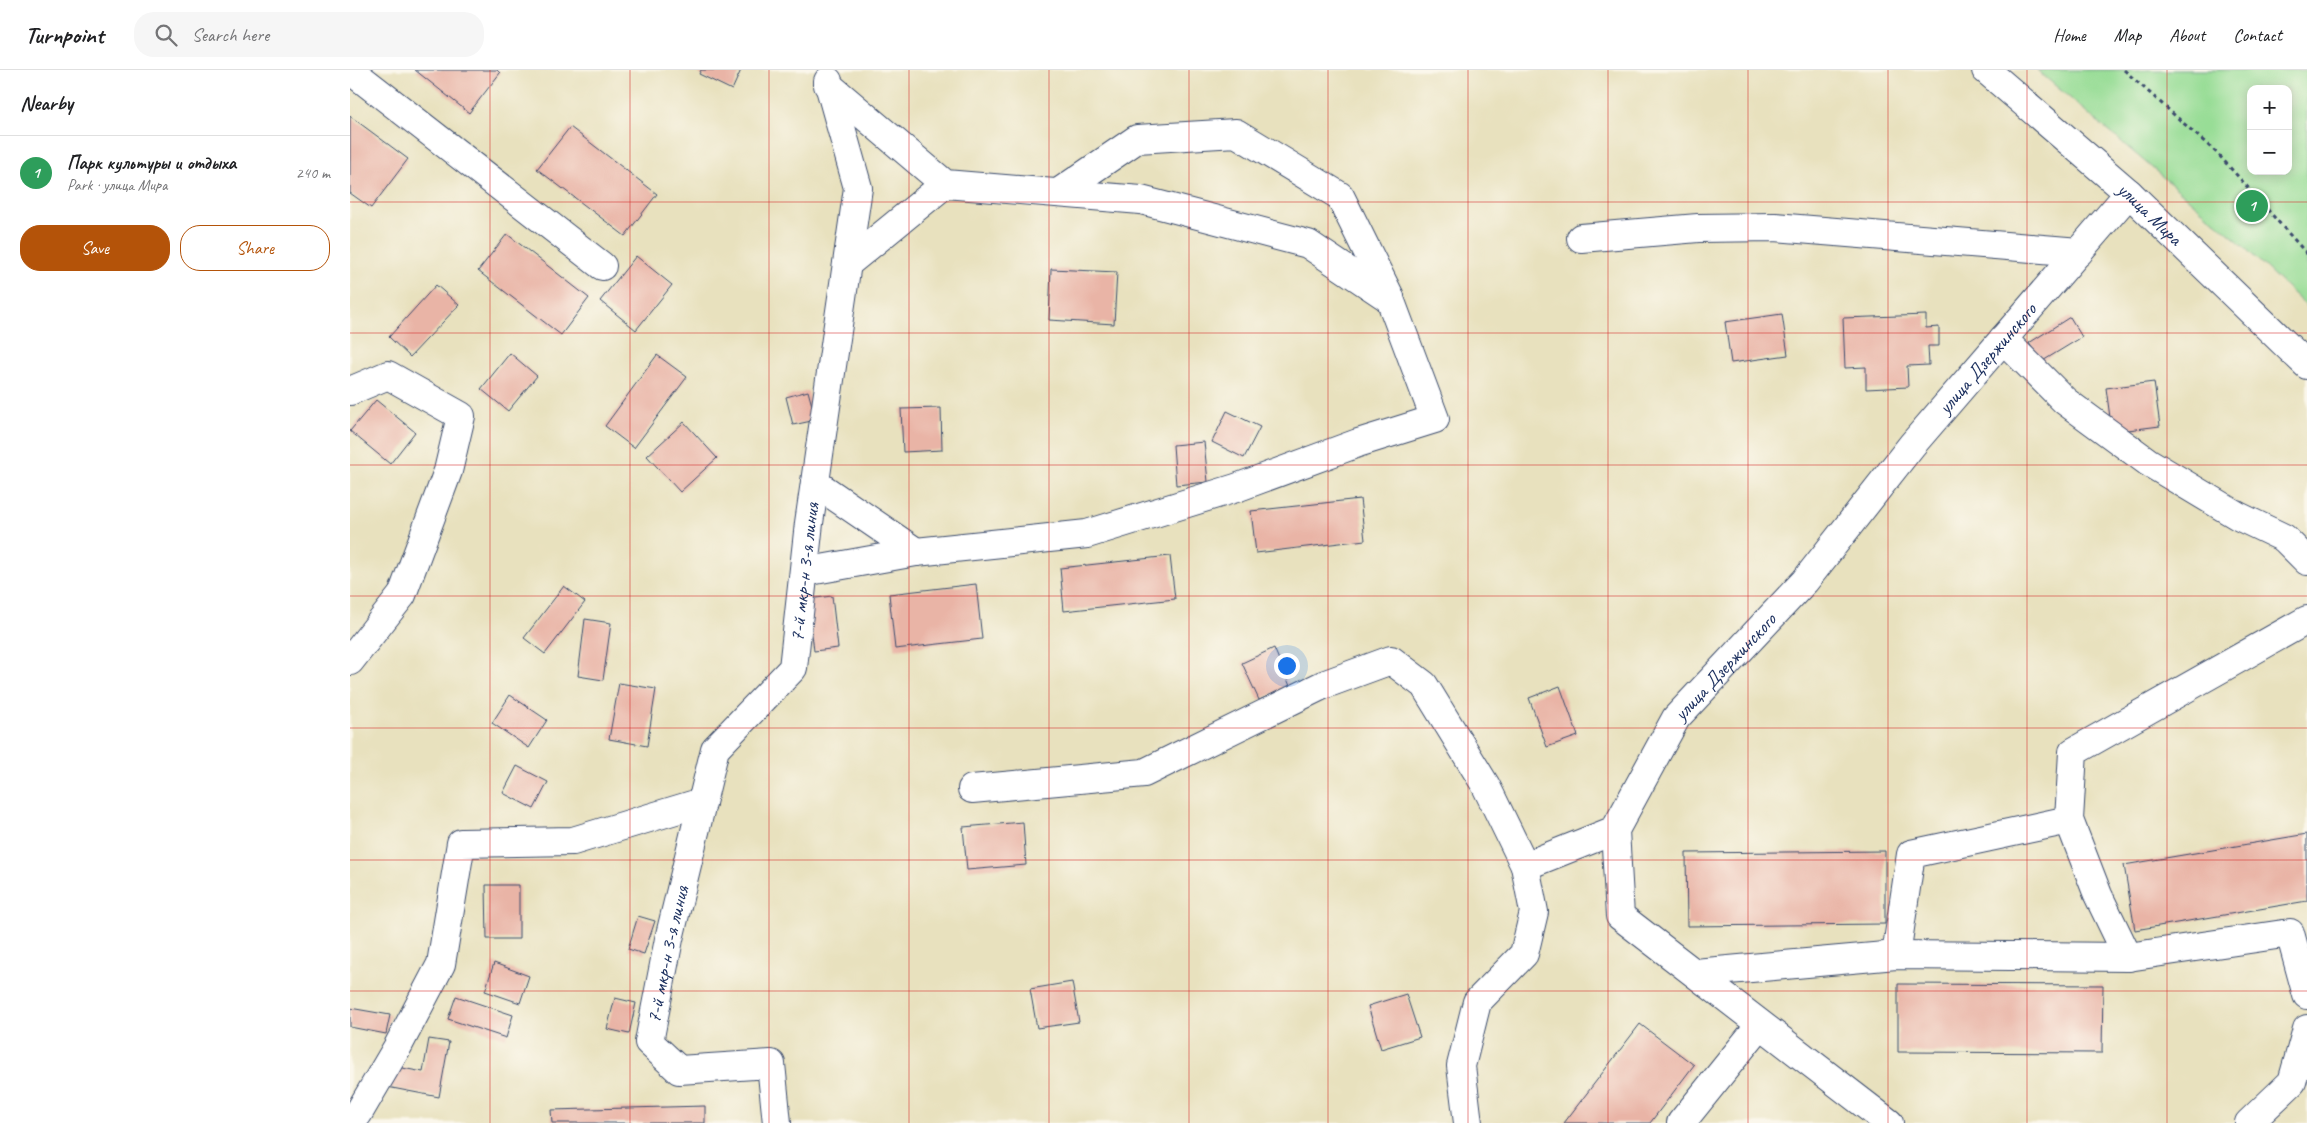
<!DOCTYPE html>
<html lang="en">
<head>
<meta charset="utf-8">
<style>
	:root { --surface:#fff; --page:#f6f6f6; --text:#202124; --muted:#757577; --line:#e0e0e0; --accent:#b45309 }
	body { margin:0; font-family:Caveat,sans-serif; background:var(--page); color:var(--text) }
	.controls { position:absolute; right:15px; top:15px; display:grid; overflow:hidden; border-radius:10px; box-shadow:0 2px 12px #0003 }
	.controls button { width:45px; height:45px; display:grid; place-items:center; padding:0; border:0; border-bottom:1px solid var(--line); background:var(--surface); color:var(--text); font:25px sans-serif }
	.you { position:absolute; left:936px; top:595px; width:18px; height:18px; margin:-12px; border:4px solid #fff; border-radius:50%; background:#1a73e8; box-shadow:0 0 0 8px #1a73e833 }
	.badge { display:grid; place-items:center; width:32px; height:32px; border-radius:50%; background:var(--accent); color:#fff; font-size:16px; font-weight:700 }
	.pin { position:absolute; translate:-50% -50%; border:2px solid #fff; box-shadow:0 1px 5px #0006 }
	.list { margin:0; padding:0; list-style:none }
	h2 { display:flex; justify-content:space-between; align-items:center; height:65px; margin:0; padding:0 20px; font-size:21px }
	h2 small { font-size:16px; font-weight:400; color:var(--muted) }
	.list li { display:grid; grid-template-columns:32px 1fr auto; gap:15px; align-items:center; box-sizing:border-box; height:75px; padding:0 20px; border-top:1px solid var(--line) }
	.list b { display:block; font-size:19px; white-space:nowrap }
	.list p { margin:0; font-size:16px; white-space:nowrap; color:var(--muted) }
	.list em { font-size:16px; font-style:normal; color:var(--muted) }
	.actions { display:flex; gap:10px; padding:15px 20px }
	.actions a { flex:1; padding:11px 0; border:1px solid var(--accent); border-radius:20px; text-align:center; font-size:18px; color:var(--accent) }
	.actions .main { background:var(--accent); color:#fff }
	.icon { flex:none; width:28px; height:28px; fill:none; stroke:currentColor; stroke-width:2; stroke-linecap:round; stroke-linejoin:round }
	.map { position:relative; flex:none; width:1957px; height:1053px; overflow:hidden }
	header { display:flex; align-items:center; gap:30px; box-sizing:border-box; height:70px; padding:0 25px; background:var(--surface); border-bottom:1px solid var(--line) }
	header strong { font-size:24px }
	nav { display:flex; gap:28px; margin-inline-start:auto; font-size:18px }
	.search { width:350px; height:45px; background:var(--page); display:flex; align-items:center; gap:12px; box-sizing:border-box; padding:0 18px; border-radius:20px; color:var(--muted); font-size:19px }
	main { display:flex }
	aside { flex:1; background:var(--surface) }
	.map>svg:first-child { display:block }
	.green { fill:#98dd96; stroke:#5a867a; fill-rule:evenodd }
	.building { fill:#e9b4a6 }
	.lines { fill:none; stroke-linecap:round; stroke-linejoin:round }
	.minor-casing { stroke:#3a4a6c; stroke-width:30 }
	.path { stroke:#3a4a6c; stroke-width:3; stroke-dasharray:4 4; stroke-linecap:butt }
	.minor { stroke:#fff; stroke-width:28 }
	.grid { fill:none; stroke:#d62828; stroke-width:1; stroke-opacity:0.55 }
	.labels { text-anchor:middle; stroke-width:4; stroke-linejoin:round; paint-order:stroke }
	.street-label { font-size:20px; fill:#1b2f5e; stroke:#fbf7ec }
</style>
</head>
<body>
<header>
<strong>Turnpoint</strong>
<div class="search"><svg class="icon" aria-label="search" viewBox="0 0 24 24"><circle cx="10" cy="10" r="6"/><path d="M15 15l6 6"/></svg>Search here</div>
<nav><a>Home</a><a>Map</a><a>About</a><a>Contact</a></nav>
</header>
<main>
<aside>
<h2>Nearby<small></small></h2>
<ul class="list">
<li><span class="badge" style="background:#2e9e5b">1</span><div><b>Парк культуры и отдыха</b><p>Park · улица Мира</p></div><em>240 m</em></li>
</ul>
<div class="actions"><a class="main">Save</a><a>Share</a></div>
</aside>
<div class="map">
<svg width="1957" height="1053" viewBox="0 0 1957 1053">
	<rect width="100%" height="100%" fill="#fbf7ec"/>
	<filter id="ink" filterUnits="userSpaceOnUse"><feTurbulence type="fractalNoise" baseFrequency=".02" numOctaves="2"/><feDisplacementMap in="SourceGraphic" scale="10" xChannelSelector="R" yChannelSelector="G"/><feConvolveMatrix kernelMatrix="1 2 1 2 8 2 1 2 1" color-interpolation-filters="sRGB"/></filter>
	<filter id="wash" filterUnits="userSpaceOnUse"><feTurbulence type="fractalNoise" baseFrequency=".0096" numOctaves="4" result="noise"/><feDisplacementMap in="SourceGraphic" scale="20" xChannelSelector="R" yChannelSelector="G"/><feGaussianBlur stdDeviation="1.12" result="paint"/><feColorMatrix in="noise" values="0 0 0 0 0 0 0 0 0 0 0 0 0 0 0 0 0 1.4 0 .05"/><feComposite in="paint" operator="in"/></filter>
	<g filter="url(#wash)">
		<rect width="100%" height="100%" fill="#e8e1be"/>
		<path class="green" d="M1687,0H1957V237L1888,171ZM1901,19H1938V101H1901Z"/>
		<g id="blocks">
			<g class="building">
				<path d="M65,0H147L150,3L119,43Z"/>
				<path d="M351,0H391L382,20L349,4Z"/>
				<path d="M0,46L58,89L21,138L0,123Z"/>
				<path d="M220,57L307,124L275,166L187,99Z"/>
				<path d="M157,164L239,228L211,265L128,201Z"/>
				<path d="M286,186L322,215L286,260L250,231Z"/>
				<path d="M701,199L767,202L764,254L699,250Z"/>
				<path d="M86,215L109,235L60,287L39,267Z"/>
				<path d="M1432,244L1438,285L1381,293L1375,252Z"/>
				<path d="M1576,245V258L1589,257V276H1578L1579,295L1557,296L1558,317L1516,319V297L1495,298L1493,248Z"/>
				<path d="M1720,247L1732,267L1691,292L1679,273Z"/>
				<path d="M160,283L187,306L158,341L131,319Z"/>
				<path d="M307,285L337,307L284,378L255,356Z"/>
				<path d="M1804,312L1810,356L1762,362L1756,318Z"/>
				<path d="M458,321L466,350L443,355L436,327Z"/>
				<path d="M26,330L65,362L40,394L0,361Z"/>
				<path d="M591,338L592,380L553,382L551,339Z"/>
				<path d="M877,341L910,357L894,388L862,372Z"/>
				<path d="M334,352L367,388L330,422L297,386Z"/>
				<path d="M854,372L858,412L826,415L823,375Z"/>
				<path d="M1010,429L1015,470L906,483L901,441Z"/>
				<path d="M820,486L825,529L714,541L710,498Z"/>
				<path d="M626,514L632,569L545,579L539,524Z"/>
				<path d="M214,516L235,532L195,584L174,568Z"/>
				<path d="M482,526L488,578L464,581L458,529Z"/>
				<path d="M235,549L261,553L253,610L228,606Z"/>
				<path d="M924,578L940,616L909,630L892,593Z"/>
				<path d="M269,613L306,619L297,676L259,669Z"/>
				<path d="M1210,616L1228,666L1197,677L1179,628Z"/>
				<path d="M160,625L197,650L179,678L142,653Z"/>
				<path d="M167,696L198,712L184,739L153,723Z"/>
				<path d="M673,752L676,795L617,800L613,757Z"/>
				<path d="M1957,764V831L1785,860L1774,795Z"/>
				<path d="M1535,781V854L1337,856L1336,783Z"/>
				<path d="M136,815H169V869H137Z"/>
				<path d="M288,846L305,851L294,884L278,879Z"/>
				<path d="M144,893L179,906L170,933L135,921Z"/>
				<path d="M722,912L729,952L687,958L680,919Z"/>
				<path d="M1548,914L1753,915L1752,983L1548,982Z"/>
				<path d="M1056,924L1070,967L1031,979L1018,936Z"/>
				<path d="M106,926L163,945L156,968L98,949Z"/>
				<path d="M265,928L286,933L279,964L257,959Z"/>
				<path d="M0,938L40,945L36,964L0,957Z"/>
				<path d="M1290,954L1344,995L1300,1053H1214Z"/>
				<path d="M79,969L99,972L89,1027L37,1017L42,996L73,1002Z"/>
				<path d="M355,1036V1053H202L201,1040Z"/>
			</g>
		</g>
	</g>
	<g filter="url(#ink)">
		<use href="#blocks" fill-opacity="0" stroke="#3a4a6c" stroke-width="1"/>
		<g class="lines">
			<g class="minor-casing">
				<g id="minor">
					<path d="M0,0L252,196"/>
					<path id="s1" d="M1636,0L1779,123L1957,295"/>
					<path d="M478,15L595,114L791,130L958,174L1040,229L1085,349L1008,373L886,418L737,464L566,482"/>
					<path d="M708,123L787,69L886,63L990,126L1040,227"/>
					<path d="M1231,168L1348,158L1425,157L1729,182"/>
					<path d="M497,194L595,114"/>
					<path d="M1653,269L1715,331L1798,392L1888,446L1934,468L1957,491"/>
					<path d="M0,321L38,305L111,346L98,401L52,525L0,591"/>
					<path d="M454,502L566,482L465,413"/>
					<path d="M1957,550L1723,682L1719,750L1748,825L1778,887L1940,863L1957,925"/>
					<path d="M622,719L794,703L973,615L1041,590L1074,615L1136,716L1175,796"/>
					<path d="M1546,885L1561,784L1719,750"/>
					<path d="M1345,903L1546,885L1778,887"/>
					<path d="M0,1052L8,1044L48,976L91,894L111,773L223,771L352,732"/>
					<path id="s2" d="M427,1053L421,994L329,1000L299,972L319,869L365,679L443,598L459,453L508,118L478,11"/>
					<path d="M1118,1053L1111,996L1127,932L1174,884L1184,842L1175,796L1265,760"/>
					<path d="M1331,1053L1410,955"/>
					<path id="s3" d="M1539,1053L1270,846L1265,760L1326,648L1455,511L1562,375L1779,123"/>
					<path d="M1899,1053L1942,1012L1957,959"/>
				</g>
			</g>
			<path class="path" d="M1774,0L1868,84L1957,184"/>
			<use href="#minor" class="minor"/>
		</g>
	</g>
	<path class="grid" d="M140,0V1053M280,0V1053M419,0V1053M559,0V1053M699,0V1053M839,0V1053M978,0V1053M1118,0V1053M1258,0V1053M1398,0V1053M1538,0V1053M1677,0V1053M1817,0V1053M0,132H1957M0,263H1957M0,395H1957M0,526H1957M0,658H1957M0,790H1957M0,921H1957"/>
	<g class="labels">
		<g class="street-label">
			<text dy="7" stroke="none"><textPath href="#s1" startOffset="218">улица Мира</textPath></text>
			<text dy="7" stroke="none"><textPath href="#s3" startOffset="1029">улица Дзержинского</textPath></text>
			<text dy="7" stroke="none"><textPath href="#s2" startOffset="702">7-й мкр-н 3-я линия</textPath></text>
			<text dy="7" stroke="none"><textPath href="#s3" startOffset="624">улица Дзержинского</textPath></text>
			<text dy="7" stroke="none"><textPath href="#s2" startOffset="282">7-й мкр-н 3-я линия</textPath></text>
		</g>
	</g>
</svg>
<div class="controls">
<button>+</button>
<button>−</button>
</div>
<div class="you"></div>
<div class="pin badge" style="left:1902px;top:136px;background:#2e9e5b">1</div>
</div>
</main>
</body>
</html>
